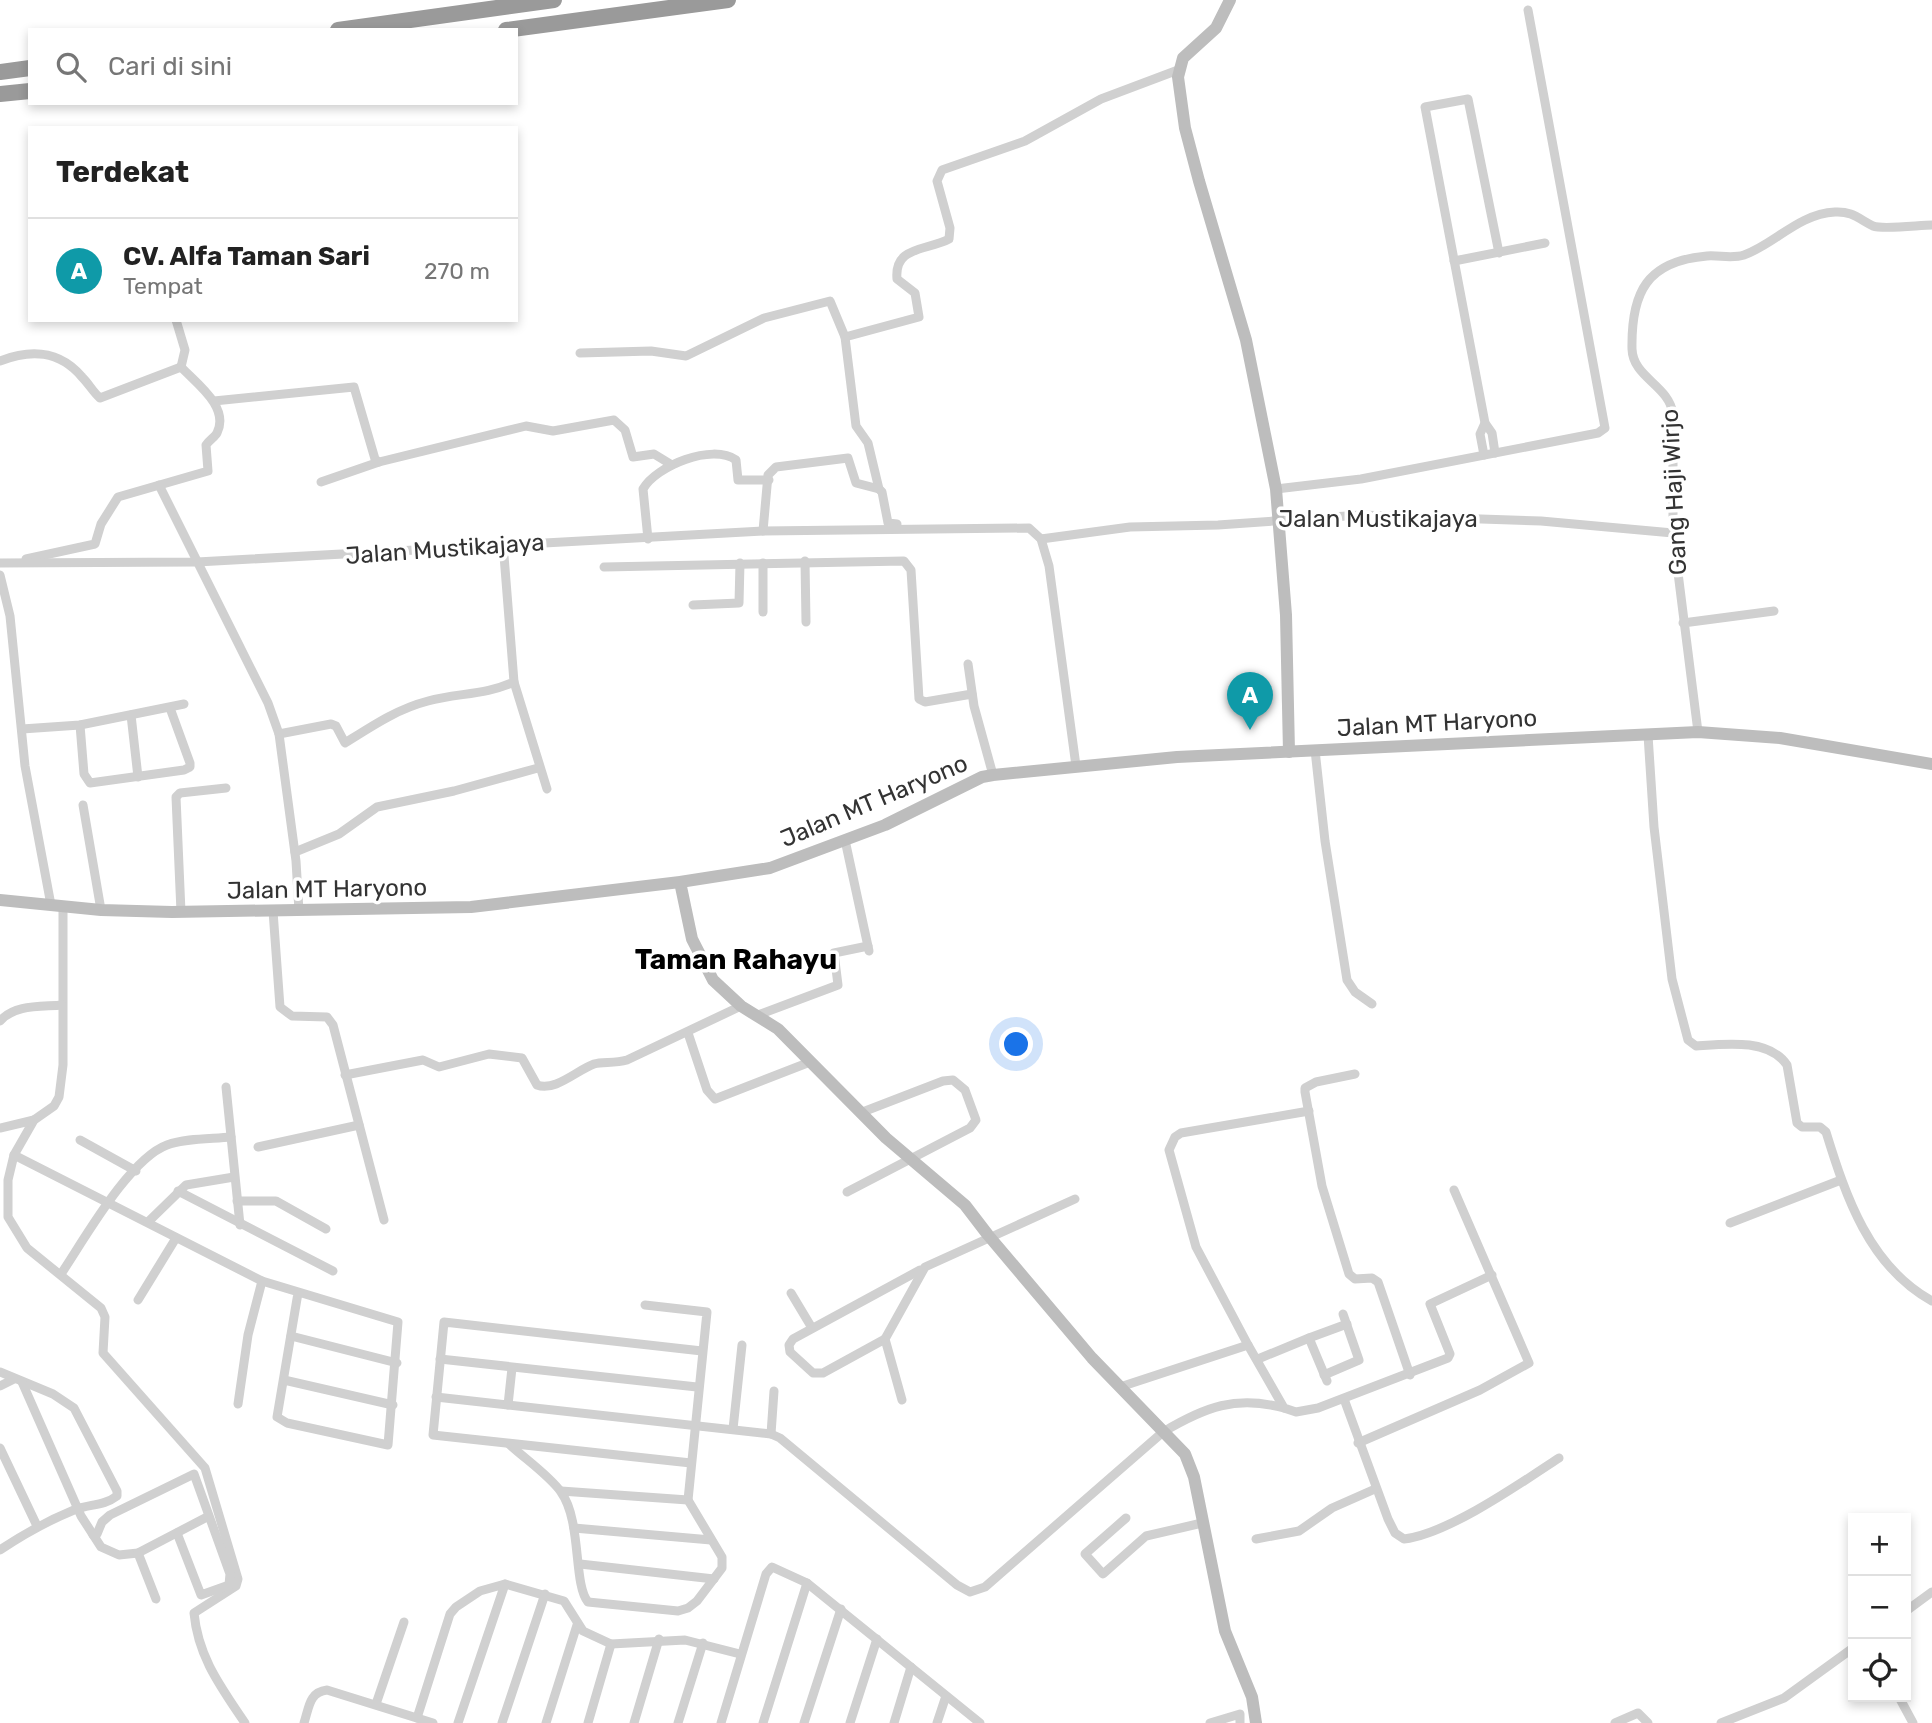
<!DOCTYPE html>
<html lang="id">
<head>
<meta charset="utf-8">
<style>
	:root { --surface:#fff; --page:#f6f6f6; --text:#222; --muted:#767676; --line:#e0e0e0; --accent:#b45309 }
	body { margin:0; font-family:Rubik,sans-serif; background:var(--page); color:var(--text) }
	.controls { position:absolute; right:21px; bottom:21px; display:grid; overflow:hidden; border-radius:0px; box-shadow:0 4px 10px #0003 }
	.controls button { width:63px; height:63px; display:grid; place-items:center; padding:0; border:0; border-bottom:2px solid var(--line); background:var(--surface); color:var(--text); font:35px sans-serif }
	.you { position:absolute; left:1017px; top:1045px; width:24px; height:24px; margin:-18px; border:5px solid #fff; border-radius:50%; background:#1a73e8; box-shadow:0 0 0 10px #1a73e833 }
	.badge { display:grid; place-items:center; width:46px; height:46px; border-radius:50%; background:var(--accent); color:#fff; font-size:23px; font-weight:700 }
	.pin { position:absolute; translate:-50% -58px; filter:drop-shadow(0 2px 4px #0008) }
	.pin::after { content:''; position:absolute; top:37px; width:24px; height:21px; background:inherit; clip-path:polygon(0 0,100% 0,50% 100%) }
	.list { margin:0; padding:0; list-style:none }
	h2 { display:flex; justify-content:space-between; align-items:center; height:91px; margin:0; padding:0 28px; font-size:30px }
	h2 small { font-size:23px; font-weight:400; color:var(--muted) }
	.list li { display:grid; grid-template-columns:46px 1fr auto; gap:21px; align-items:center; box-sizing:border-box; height:105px; padding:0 28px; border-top:2px solid var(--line) }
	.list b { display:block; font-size:26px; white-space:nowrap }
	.list p { margin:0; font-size:23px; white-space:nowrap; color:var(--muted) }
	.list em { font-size:23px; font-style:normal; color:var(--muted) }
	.icon { flex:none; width:38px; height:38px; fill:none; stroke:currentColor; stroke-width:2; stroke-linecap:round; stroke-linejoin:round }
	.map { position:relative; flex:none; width:1932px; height:1723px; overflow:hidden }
	.search { position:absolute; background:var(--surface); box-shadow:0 4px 10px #0003; left:28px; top:28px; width:490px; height:77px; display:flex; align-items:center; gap:18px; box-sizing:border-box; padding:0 24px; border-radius:0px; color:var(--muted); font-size:26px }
	.panel { position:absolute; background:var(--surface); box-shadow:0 4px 10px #0003; left:28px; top:126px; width:490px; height:196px; border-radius:0px }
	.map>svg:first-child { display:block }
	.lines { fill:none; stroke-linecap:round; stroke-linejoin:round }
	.street { stroke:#d0d0d0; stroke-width:9 }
	.secondary { stroke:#bdbdbd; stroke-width:12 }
	.highway { stroke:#9a9a9a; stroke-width:16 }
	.labels { text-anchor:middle; stroke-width:7; stroke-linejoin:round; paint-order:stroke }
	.street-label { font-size:24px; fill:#333; stroke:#fff }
	.quarter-label { font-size:28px; font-weight:bold; fill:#000; stroke:#fff }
</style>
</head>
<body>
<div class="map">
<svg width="1932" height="1723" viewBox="0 0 1932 1723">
	<rect width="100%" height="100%" fill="#fff"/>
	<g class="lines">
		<g class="street">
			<path d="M1454,261L1545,243"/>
			<path d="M176,320L185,350L181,367"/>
			<path d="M845,337L919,317L915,293L897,279C894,246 926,251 949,239L950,228L937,181L942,170L1025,141L1101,99L1178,70"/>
			<path d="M580,353L651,351L686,356L764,318L830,301L845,337L856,426L868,443L879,489L882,492L888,523L897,524"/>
			<path d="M0,361C31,349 59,350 82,377C89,384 93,392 100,398L181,367"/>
			<path d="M214,401L354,387L375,459L379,462L526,426L553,431L614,420L625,430L633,457L654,454L672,465"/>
			<path d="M1495,453L1492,433L1485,423L1425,107L1468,99L1499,253"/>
			<path d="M1484,455L1480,434L1485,423"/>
			<path d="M321,482L379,462"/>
			<path d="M159,485L268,703L279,734L296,861L299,911"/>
			<path d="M1276,489L1361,479L1598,433L1605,428L1528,10"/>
			<path d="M763,531L768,475L776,467L848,458L856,483L879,489"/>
			<path d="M648,539L643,489C656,466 712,443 736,460L738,480H769"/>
			<path d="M1041,539L1130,527L1218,525L1361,515L1541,521L1673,533"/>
			<path d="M503,543L514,682L547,789"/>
			<path d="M26,559L95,544L101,524L118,497L208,471L206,445C209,440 215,437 217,433C230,407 196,383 181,367"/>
			<path d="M805,561L806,622"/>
			<path d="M0,563L197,562L763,531L1029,528L1041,539L1049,566L1076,766"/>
			<path d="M763,563V612"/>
			<path d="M604,567L904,561L911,570L919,699L925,702L972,694"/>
			<path d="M0,575L10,616L25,766L51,905"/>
			<path d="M693,605L739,603L740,563"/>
			<path d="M1683,623L1774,611"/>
			<path d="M968,664L974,706L993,775"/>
			<path d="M131,715L138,777"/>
			<path d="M80,725L84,774L90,783L184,770L190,767V763L170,708"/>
			<path d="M22,729L80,725L184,704"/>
			<path d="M1698,732L1673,533V414C1669,385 1633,378 1632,349C1631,292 1647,261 1707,256C1719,255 1732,259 1744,255C1775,244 1798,214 1835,212C1852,211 1859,219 1873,226C1883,230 1920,225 1932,225"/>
			<path d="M279,734L331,724L336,726L345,743C372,726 397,709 428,701C457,693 486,695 514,682"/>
			<path d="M1648,735L1654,827L1672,979L1688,1040L1696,1046C1724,1044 1769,1038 1787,1065L1797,1123L1802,1127H1820L1826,1132C1846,1197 1869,1266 1932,1301"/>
			<path d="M1315,750L1325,841L1347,980L1355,992L1372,1004"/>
			<path d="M83,805L101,910"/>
			<path d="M845,840L869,951"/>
			<path d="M295,852L339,834L377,807L454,791L538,768"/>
			<path d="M63,906V1065L59,1097L54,1106L34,1120L14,1155L8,1180V1217L27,1248L101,1308L105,1317L103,1353L205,1468L238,1579L236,1586L194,1613C198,1657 221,1687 245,1723"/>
			<path d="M273,911L280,1007L292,1016L327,1017L333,1025L384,1220"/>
			<path d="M181,912L176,797L180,793L226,788"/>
			<path d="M758,1015L838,985L834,953L868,946"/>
			<path d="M0,1021C15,1004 41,1007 62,1005"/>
			<path d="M688,1033L707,1090L715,1099L810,1062"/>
			<path d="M1355,1074L1316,1082L1305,1088V1092L1322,1186L1349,1274L1355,1279L1372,1278L1378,1282L1410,1375"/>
			<path d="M345,1075L423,1060L439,1067L489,1054L522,1058L537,1085C555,1092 577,1070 594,1064C602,1061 614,1064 627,1060L741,1006"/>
			<path d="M226,1087L240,1225"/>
			<path d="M0,1128L34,1120"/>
			<path d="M80,1140L136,1171"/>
			<path d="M258,1147L359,1125"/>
			<path d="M14,1155L262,1281L248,1335L238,1404"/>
			<path d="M178,1191L333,1271"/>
			<path d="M847,1192L970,1128L976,1120L965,1090L953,1080L943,1081L860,1113"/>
			<path d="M237,1201H276L326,1229"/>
			<path d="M148,1222L186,1185L234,1177"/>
			<path d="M1730,1223L1841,1180"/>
			<path d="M61,1274C84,1240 129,1159 167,1145C186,1138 211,1139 231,1137"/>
			<path d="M262,1281L398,1322L388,1445L287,1423L277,1417L298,1293"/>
			<path d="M791,1293L812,1328"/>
			<path d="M138,1300L176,1238"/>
			<path d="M291,1336L397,1363"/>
			<path d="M1309,1338L1347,1324"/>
			<path d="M885,1339L823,1373H813L790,1352L789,1345L793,1339L920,1270"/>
			<path d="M1248,1345L1196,1247L1169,1150L1175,1137L1181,1133L1309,1111"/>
			<path d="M440,1359L697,1387"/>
			<path d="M1258,1359L1309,1338L1327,1381"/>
			<path d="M0,1372L53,1394L74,1408L117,1491V1496C104,1506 89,1504 74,1510C47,1521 24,1534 0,1550"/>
			<path d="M1324,1375L1359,1360L1343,1314"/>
			<path d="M284,1380L393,1405"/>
			<path d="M22,1382L81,1516L101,1547L119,1555L138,1553L207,1517"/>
			<path d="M0,1386L14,1379"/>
			<path d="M1120,1387L1248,1345L1284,1408L1296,1412L1318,1408L1448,1358L1450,1354L1430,1304L1492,1275"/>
			<path d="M436,1397L771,1434L780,1438L957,1585L970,1592L985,1587L1163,1432C1205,1407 1236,1395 1284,1408"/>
			<path d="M1344,1399L1388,1519L1395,1533L1404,1539C1448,1534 1521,1483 1559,1458"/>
			<path d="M902,1400L885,1339L925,1267L1075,1199"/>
			<path d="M508,1405L512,1368"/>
			<path d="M733,1429L742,1345"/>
			<path d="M771,1434L774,1391"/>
			<path d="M1358,1443L1480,1390L1529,1363L1454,1190"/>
			<path d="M509,1444C524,1458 550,1476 561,1492C582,1521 573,1584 588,1602L678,1611L688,1608L697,1601L722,1568V1557L688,1500"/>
			<path d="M0,1448L37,1526"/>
			<path d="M691,1463L433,1435L444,1322L702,1351"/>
			<path d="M561,1491L688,1500L707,1312L645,1305"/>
			<path d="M1126,1518L1085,1554L1103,1574L1146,1536L1202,1523"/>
			<path d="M574,1528L711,1540"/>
			<path d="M93,1535L97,1534L102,1522L110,1515L194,1474L230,1574L229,1585L201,1595L177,1533"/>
			<path d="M1256,1539L1299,1531L1332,1508L1375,1489"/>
			<path d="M138,1553L156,1599"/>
			<path d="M580,1564L714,1579"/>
			<path d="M1906,1611L1932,1592"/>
			<path d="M1899,1697L1913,1723"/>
			<path d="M376,1704L404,1622"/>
			<path d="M417,1718L450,1614L456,1607L480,1591L505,1584L564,1601L583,1631L611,1644L685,1640L740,1654"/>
			<path d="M304,1723C309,1708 309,1692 327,1690L433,1723"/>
			<path d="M458,1723L505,1584"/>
			<path d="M502,1723L545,1594"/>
			<path d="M546,1723L577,1625"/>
			<path d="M588,1723L611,1644"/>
			<path d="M634,1723L659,1639"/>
			<path d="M678,1723L703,1643"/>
			<path d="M721,1723L766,1574L772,1567L807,1583L980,1723"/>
			<path d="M763,1723L807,1583"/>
			<path d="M804,1723L841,1609"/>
			<path d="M850,1723L877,1639"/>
			<path d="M894,1723L911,1667"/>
			<path d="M937,1723L946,1696"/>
			<path d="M1210,1723L1240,1714V1723"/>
			<path d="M1615,1723L1638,1713L1648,1723"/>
			<path d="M1721,1723L1784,1698L1853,1648"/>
		</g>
		<g class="secondary">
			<path d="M1230,0L1216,28L1183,58L1178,77L1185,128L1199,181L1246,340L1276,489L1286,615L1289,752"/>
			<path d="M680,882L692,939L713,980L741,1006L778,1029L886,1138L965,1205L988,1235L1092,1358L1185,1454L1194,1477L1225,1631L1252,1697L1256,1723"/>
			<path d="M0,900L101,910L172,912L471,907L680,882L770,868L885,825L982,777L993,775L1177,757L1698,732L1780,738L1932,764"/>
		</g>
		<g class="highway">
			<path d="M338,30L554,0"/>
			<path d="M506,30L728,0"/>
			<path d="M0,72L30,68"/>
			<path d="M0,94L30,91"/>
		</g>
	</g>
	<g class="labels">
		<g class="street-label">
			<text transform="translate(1674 492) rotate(-93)" y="8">Gang Haji Wirjo</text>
			<text x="1378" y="527">Jalan Mustikajaya</text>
			<text transform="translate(445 549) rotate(-4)" y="8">Jalan Mustikajaya</text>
			<text transform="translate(1437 723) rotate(-3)" y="8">Jalan MT Haryono</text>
			<text transform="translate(874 801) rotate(-23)" y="8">Jalan MT Haryono</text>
			<text transform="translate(327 889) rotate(-1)" y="8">Jalan MT Haryono</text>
		</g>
		<g class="quarter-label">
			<text x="736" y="969">Taman Rahayu</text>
		</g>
	</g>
</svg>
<div class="controls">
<button>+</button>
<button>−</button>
<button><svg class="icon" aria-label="locate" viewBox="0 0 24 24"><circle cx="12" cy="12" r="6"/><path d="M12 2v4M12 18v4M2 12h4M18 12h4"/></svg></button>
</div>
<div class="you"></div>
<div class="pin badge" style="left:1250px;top:730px;background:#0f9aa8">A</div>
<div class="search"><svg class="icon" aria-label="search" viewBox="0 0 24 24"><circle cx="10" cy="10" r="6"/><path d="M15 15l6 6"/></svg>Cari di sini</div>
<section class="panel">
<h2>Terdekat<small></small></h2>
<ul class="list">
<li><span class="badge" style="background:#0f9aa8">A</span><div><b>CV. Alfa Taman Sari</b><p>Tempat</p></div><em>270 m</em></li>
</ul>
</section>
</div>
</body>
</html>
